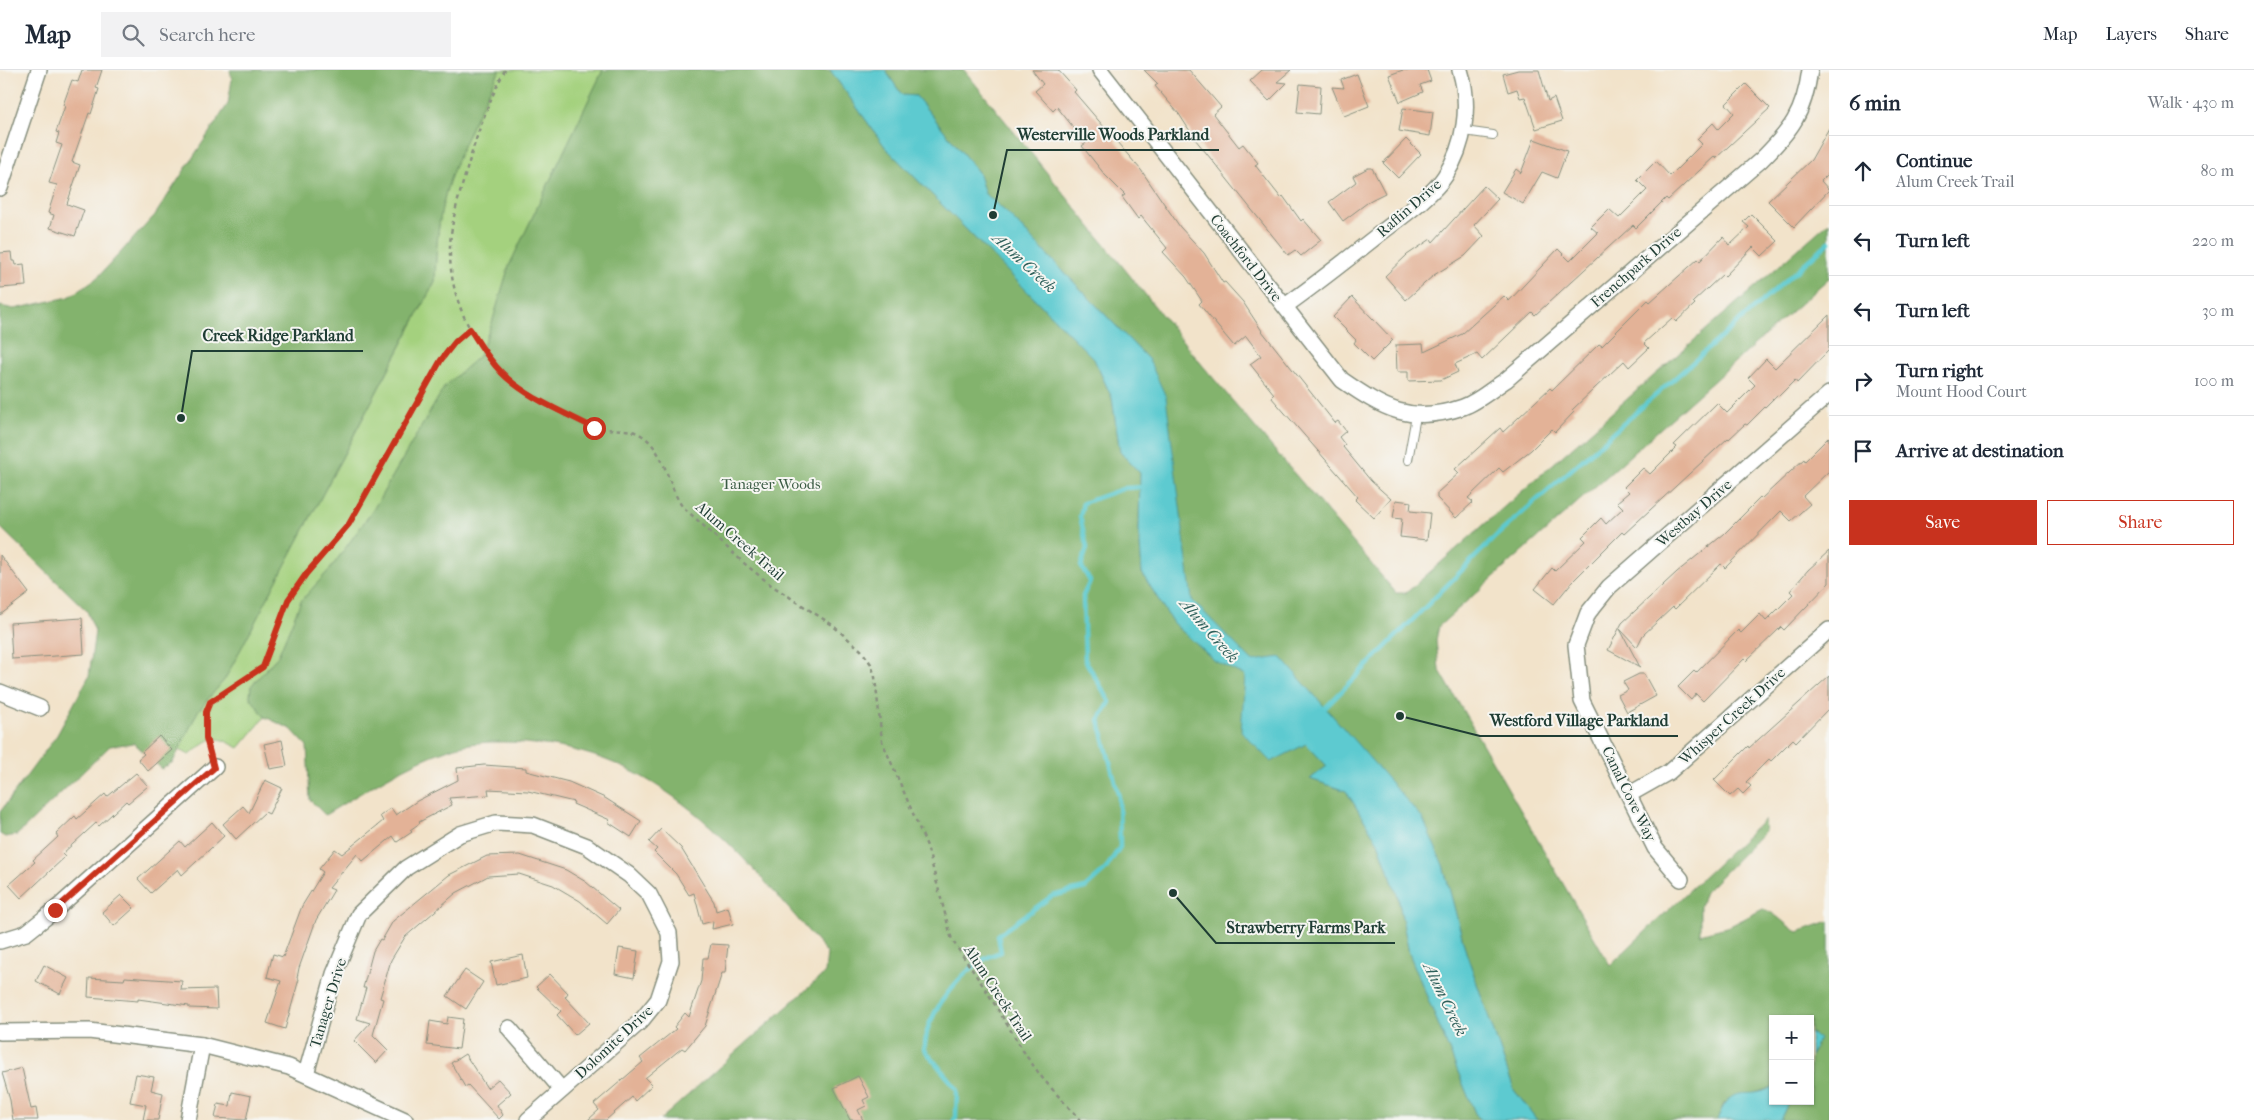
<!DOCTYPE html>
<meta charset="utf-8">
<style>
:root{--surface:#fff;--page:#f2f2f3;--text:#1f2937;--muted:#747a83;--line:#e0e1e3;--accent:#c8321e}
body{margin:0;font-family:"IM FELL French Canon",serif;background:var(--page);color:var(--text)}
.controls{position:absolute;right:15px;bottom:15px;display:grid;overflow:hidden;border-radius:0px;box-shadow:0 1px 4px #0004}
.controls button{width:45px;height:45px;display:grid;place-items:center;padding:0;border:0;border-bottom:1px solid var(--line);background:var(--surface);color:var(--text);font:25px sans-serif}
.stop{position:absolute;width:15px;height:15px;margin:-11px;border:4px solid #c8321e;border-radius:50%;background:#fff}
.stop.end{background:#c8321e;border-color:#fff;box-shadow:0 1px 5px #0008}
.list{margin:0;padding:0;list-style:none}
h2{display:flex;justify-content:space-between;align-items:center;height:65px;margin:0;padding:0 20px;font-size:21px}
h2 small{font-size:16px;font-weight:400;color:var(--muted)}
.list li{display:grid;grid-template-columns:32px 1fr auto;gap:15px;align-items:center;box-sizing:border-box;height:70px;padding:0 20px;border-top:1px solid var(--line)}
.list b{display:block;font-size:19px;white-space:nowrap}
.list p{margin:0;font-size:16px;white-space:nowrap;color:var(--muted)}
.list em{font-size:16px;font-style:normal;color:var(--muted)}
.actions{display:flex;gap:10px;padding:15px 20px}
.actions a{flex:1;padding:11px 0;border:1px solid var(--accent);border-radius:0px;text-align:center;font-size:18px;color:var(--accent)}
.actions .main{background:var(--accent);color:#fff}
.icon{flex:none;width:28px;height:28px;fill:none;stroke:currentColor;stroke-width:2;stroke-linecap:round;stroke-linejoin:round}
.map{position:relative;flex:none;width:1829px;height:1050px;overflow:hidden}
header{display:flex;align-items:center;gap:30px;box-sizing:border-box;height:70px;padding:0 25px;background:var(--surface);border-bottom:1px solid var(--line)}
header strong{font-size:24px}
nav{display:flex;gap:28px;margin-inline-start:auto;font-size:18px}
.search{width:350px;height:45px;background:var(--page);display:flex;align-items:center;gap:12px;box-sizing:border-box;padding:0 18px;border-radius:0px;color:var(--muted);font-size:19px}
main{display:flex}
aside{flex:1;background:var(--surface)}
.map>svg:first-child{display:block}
.green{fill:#a4d17e;stroke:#628759}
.forest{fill:#83b36d;stroke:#517850}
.water{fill:#5dcad0;stroke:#3e8482}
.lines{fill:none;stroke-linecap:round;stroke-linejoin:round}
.stream{stroke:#5dcad0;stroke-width:4.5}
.building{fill:#e3b297}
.lane-casing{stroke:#88907f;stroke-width:10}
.street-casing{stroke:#88907f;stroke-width:18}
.path{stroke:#88907f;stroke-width:2.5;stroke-dasharray:4 4;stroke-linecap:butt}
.lane{stroke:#fff;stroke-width:8}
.street{stroke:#fff;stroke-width:15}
.route{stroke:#c8321e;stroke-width:6}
.labels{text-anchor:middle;stroke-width:4;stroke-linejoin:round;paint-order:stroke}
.street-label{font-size:15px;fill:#1f3d34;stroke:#f6f6f2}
.park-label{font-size:15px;fill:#3a5b43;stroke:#f6f6f2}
.water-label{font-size:16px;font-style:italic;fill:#2e605b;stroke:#f6f6f2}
.leader{fill:none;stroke:#1f3d34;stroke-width:2}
.callout-dot{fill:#1f3d34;stroke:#f6f6f2;stroke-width:2}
.callout-label{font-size:16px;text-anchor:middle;font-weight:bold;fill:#1f3d34;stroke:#f6f6f2;stroke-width:4;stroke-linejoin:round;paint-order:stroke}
</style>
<header>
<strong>Map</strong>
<div class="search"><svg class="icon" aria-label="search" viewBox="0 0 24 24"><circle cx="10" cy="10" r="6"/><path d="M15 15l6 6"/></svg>Search here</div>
<nav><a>Map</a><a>Layers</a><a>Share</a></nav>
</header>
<main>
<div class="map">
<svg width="1829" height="1050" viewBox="0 0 1829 1050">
<rect width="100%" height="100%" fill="#f6f6f2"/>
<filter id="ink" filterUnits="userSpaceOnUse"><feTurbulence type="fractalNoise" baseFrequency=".02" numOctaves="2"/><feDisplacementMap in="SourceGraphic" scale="10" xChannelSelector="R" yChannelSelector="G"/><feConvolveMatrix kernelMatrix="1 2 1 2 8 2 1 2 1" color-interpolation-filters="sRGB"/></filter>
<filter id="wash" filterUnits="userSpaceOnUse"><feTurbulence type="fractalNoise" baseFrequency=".0096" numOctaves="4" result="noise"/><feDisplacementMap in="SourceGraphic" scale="20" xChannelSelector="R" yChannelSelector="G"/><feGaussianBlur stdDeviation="1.12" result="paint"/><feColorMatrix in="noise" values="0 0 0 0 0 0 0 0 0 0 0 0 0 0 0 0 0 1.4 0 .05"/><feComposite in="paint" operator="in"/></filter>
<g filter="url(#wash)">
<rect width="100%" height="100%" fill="#f2e3ca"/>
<path class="green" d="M500 0H603L509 196 492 253 479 286 445 316 373 440 331 498 301 531 278 586 251 616 250 627 265 647 239 678C213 664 212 666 190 685L179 680 198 641 225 609 435 212C436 179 438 144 449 112 462 74 481 36 500 0Z"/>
<g class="forest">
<path d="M230 0H500C481 36 462 74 449 112 438 144 436 179 435 211L225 609 198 641 173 692 162 699 134 673 110 676 17 765 5 767 0 764V742L57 665 89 606 95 561 87 541 0 457V236L14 239 69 227 98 207 155 145 228 34 232 9Z"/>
<path d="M603 0H830L886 78 1094 289 1112 328 1120 382 1140 403 1139 461 1142 503 1173 553 1215 591 1245 605 1327 696 1310 709 1346 721 1378 772 1398 827 1409 883 1475 1043 1480 1050H660L825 903 827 883C746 790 668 685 535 674 507 671 476 670 449 679 404 694 365 721 325 745L310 730 307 676 291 659 265 647 250 627 251 616 278 586 301 531 331 498 373 440 445 316 479 286 492 253 509 196Z"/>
<path d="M885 0H964L1203 296 1396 523H1406L1829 152V208L1439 556 1436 570 1439 599 1610 895 1764 750 1765 761 1705 822 1700 836V864L1730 856 1763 839C1777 843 1785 856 1798 862L1829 851V1050H1780L1789 1031H1810V986L1816 977 1814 964 1810 963V949H1773V1017L1724 1033 1717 1050H1537L1514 1020 1466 882 1443 795 1192 530 1149 290 1006 142 985 124 978 102 916 26 902 25Z"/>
</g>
<g class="water">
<path d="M830 0H885L902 25 916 26 978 102 985 124 1006 142 1149 290 1166 327 1192 530 1252 591 1281 587 1423 749 1443 795 1466 882 1514 1020 1537 1050H1480L1475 1043 1409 883 1398 827 1378 772 1346 721 1310 709 1327 696 1306 674 1271 692 1241 661 1245 606 1215 591 1173 553 1142 503 1139 461 1140 403 1120 382 1112 328 1094 289 886 78Z"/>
<path d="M1810 963 1819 969 1810 986Z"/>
<path d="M1773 1017V1031H1789L1780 1050H1717C1734 1008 1744 1033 1773 1017Z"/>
</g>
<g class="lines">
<g class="stream">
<path d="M1322 641 1496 466 1829 172"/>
<path d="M954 1050 956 1047 957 1019 924 979C926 971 926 962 929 955 941 926 970 891 1001 882L998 865 1052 826 1085 818 1105 800 1120 777 1119 727 1099 650 1110 632 1085 590 1083 526 1090 511 1081 496 1087 478 1080 446 1083 433 1125 418 1144 417"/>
</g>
</g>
<g id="blocks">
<g class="building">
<path d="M82 0H102L96 18 99 19 91 44 89 43 72 92 80 95 67 134 84 140 75 166 50 158 54 145 48 143 57 115 49 113 62 75 56 73 59 63 56 62 65 36 63 35 72 10 78 12Z"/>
<path d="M1032 0H1058L1076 20 1074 22 1141 100 1180 157 1204 183 1223 213 1225 212 1243 232 1262 261 1335 353 1338 351 1346 361 1339 367 1345 375 1343 377 1371 411 1391 429 1374 448 1355 430 1358 427 1271 327 1274 324 1250 294 1261 286 1246 266 1234 276 1199 234 1202 231 1186 207 1163 182 1167 178 1141 146 1138 149 1122 127 1125 125 1105 105 1082 76 1086 73 1057 37 1053 41 1035 21 1043 14Z"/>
<path d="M1144 0H1189L1221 37 1213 44 1239 77 1243 74 1258 93 1255 95 1281 128 1283 126 1301 151 1303 149 1321 170 1301 186 1295 180 1288 185 1195 69 1179 44 1155 16 1158 14Z"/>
<path d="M1262 0H1291L1277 12 1287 13 1269 31 1250 11Z"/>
<path d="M1403 0H1427L1431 11 1420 15 1423 22 1400 32 1389 5Z"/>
<path d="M1518 0H1539L1548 31 1554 28 1562 51 1536 59 1525 27 1520 28 1517 19 1508 22 1503 4Z"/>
<path d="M1357 4 1369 36 1344 46 1332 17 1344 18 1341 10Z"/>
<path d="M1300 14 1321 16 1319 44 1297 42Z"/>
<path d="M1746 14 1770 38 1716 88 1715 86 1668 130 1666 128 1636 158 1633 155 1535 245 1532 242 1482 290 1477 284 1455 294 1458 302 1441 310 1408 311V302H1397L1396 275 1423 274 1424 282 1462 264 1504 226 1509 231 1558 179 1570 191 1598 163 1591 157 1609 139 1619 148 1647 120 1637 110 1656 91 1670 106 1702 74 1697 69 1713 53 1718 59 1734 43 1726 34Z"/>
<path d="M1403 38 1433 42 1430 66 1399 61Z"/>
<path d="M1829 58V103L1821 111 1829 120 1794 157 1768 131 1811 90Z"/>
<path d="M1406 69 1421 84 1398 108 1383 93Z"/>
<path d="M1534 69 1567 81 1557 108 1542 102 1523 134 1502 122 1516 99 1521 103Z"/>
<path d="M1368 98H1372L1385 123 1371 130 1343 151 1329 132 1356 112 1353 106Z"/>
<path d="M1484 116 1498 129 1474 155 1484 166 1465 186 1434 205 1406 230 1385 206 1407 185 1431 169 1433 172Z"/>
<path d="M1751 144 1778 171 1762 186 1753 177 1725 206 1723 204 1693 232 1695 234 1676 252 1672 248 1644 273 1649 278 1629 297 1624 291 1595 318 1572 340 1574 342 1555 362 1552 359 1531 380 1503 402 1499 398 1468 428 1473 432 1456 448 1437 428V423L1459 403 1455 399 1500 358 1503 362 1550 318 1552 320 1599 274 1602 276 1648 230 1650 232 1698 189 1700 191 1723 167 1730 175 1749 157 1743 152Z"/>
<path d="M11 182 12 191H15L16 195 24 194 26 216 0 218V183Z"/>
<path d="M1352 227 1393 270 1372 291 1354 273 1356 270 1333 247Z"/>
<path d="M1829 245V280L1797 313 1795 310 1779 326 1777 325 1747 355 1745 354 1729 369 1728 368 1624 464 1622 462 1572 512 1554 534 1535 519 1552 498 1555 501 1586 471 1582 467 1601 448 1606 454 1623 438 1617 432 1629 422 1624 417 1643 398 1650 404 1677 377 1674 375 1717 333 1727 343 1755 315 1748 308 1766 289 1775 298Z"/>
<path d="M1829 367V401L1803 426 1810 434 1791 451 1781 441 1725 498 1721 494 1675 539 1673 537 1643 565 1637 577 1620 559 1640 597 1608 580 1622 553 1677 502 1724 464 1760 428 1761 429 1804 389 1805 391Z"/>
<path d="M1396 430 1411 432 1410 441 1430 443 1427 470 1400 467 1402 449 1393 448Z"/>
<path d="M1829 481V513L1784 560 1781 557 1746 591 1744 589 1703 631 1696 624 1691 630 1678 617 1694 601 1696 603 1738 560 1741 563 1760 544 1766 551 1793 524 1790 521 1808 500Z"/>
<path d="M0 485 29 523 0 545Z"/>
<path d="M82 548 84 584 12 589 10 553Z"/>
<path d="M1639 604H1644L1656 626 1627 642 1618 625 1628 620 1623 612Z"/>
<path d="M1829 606V638L1796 672 1793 669 1771 691 1769 689 1746 712 1751 716 1743 724 1738 719 1730 726 1714 710 1748 676 1749 678Z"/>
<path d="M159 666 172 680 148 701 138 689 144 684 142 682Z"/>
<path d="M282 670 287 696 270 699 264 674Z"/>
<path d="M484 695 526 698V701L569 712 605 728 641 751 631 767 608 752 610 750 573 734 574 732 528 721 488 719 489 725 449 728 452 735 419 752 420 753 410 760 412 762 397 772 393 766 363 791 357 784 329 818 334 820 316 850 299 898 297 908 299 909 285 959 267 953 281 911 267 907 273 884 283 887 302 836 323 802 319 799 335 779 342 784 383 751 380 746 391 738 396 745 417 731 458 710 457 698Z"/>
<path d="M136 703 148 716 128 733 126 731 99 756 96 753 62 784 65 787 21 828 9 815 35 792 33 790 58 767 56 764 75 746 77 749 105 724 107 727Z"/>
<path d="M265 710 282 718 269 744 265 742 236 769 223 754 243 736 249 743Z"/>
<path d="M212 752 224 766 182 805 178 799 151 823 138 809 180 771 185 777Z"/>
<path d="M661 759 681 778 714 832 716 841 728 837 733 854 712 859 713 851 702 854 694 823 689 825 676 804 654 782 657 779 649 772Z"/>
<path d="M520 785 566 800 586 812 619 840 607 854 580 831 553 815 519 804 488 806 456 823 405 867 391 890 380 928 383 929 373 965 388 980 376 993 354 971 370 953 357 949 366 918H363L373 881 380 869 382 870 393 851 449 805 487 786Z"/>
<path d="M121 825 134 838 114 856 102 842Z"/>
<path d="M711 874 728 875 725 903H722L705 956 685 980 682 978 645 1008 652 1015 635 1031 632 1027 606 1050H588L599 1040 594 1034 643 992 640 988 676 959 674 957 685 943 689 947 701 911 703 888H708Z"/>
<path d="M619 878 638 881 634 908 615 904Z"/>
<path d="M523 885 527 908 496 915 491 892Z"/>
<path d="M44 895 68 908 60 924 36 911Z"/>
<path d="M465 900 483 912 466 939 447 926Z"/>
<path d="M550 904 568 923 565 927 589 953 575 965 557 945 561 941 536 917Z"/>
<path d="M125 907 182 911 181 920 216 919 217 939 189 938V936L138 929V931L88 927 89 908 124 910Z"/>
<path d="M448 947 463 949 459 979 427 975 430 951 447 954Z"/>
<path d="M465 984 487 1018 498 1009 511 1023 497 1035 503 1045 499 1049 468 1015 465 1017 451 993Z"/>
<path d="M22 998 31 1039 36 1038 38 1050H13L10 1030 2 1003Z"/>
<path d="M136 1004 154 1007 151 1020 163 1023 158 1050H143L146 1035 130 1032Z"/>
<path d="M858 1006 869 1027 863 1030 866 1036 858 1040 863 1050H850L834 1018Z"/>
<path d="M232 1022 251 1026 246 1050 215 1048 218 1034 230 1036Z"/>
</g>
</g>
</g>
<g filter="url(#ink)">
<use href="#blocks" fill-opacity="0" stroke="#88907f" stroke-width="1"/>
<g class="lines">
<g class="lane-casing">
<g id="lane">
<path d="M1464 61 1493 65"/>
<path d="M1408 390 1416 346"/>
</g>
</g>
<g class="street-casing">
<g id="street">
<path d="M1100 0 1342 310C1384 339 1411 355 1463 337 1478 332 1492 319 1506 310L1761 90C1791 60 1804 44 1810 0"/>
<path d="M0 118 39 0"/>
<path d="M1285 236C1318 213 1350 187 1382 162 1400 148 1433 125 1445 106 1465 75 1471 35 1460 0"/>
<path d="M0 622 40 638"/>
<path d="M1630 724 1669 702 1829 560"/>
<path d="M1681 809 1655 778 1582 631 1576 575 1588 543 1609 517 1829 324"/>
<path d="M0 871 26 863 55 840 215 697"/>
<path d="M509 958 562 1020"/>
<path d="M0 962 89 961 202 975 289 997 405 1050"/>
<path d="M306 1004 334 904 359 844 406 798 460 764 496 753 533 755 587 776 629 805 649 824 669 863 671 891 658 930 641 951 528 1050"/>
<path d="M188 1050 202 975"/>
</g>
</g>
<g class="path">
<path d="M505 0C488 32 477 64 467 99 460 123 451 151 450 176 448 242 487 300 542 332 558 341 576 351 593 357 608 362 627 356 641 365 665 380 667 414 682 436L745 494 771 515 831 554 861 580 871 594 875 607 882 671 927 776 952 870 986 920 1027 987 1044 1010 1080 1050"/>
<path d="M210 683C205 665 203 649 210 632L263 597 288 530 306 504 349 454 441 290 455 271 470 259"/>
</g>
<use href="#lane" class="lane"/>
<use href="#street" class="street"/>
</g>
</g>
<g class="lines" filter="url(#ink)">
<path class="route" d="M55 840 214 698 206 668V642L210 632 263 597 288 530 306 504 349 454 441 290 455 272 470 259C482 278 495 299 513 313 537 332 567 344 594 358"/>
</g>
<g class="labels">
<g class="street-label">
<text transform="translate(1409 138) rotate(-41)" y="5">Raflin Drive</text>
<text transform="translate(1246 188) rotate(52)" y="5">Coachford Drive</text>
<text transform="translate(1636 197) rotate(-41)" y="5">Frenchpark Drive</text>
<text transform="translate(1694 443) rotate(-41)" y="5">Westbay Drive</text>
<text transform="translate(740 471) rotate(41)" y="5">Alum Creek Trail</text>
<text transform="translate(1732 646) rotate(-42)" y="5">Whisper Creek Drive</text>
<text transform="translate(1629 724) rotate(64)" y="5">Canal Cove Way</text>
<text transform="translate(998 923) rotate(57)" y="5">Alum Creek Trail</text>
<text transform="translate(328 933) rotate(-73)" y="5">Tanager Drive</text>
<text transform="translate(614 972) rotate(-43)" y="5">Dolomite Drive</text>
</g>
<g class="park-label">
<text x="771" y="419">Tanager Woods</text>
</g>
<g class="water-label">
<text transform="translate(1025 192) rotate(43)" y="6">Alum Creek</text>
<text transform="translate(1210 560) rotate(49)" y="6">Alum Creek</text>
<text transform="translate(1446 929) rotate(64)" y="6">Alum Creek</text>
</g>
</g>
<path class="leader" d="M993 145L1007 80H1219M181 348L192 281H363M1400 646L1480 666H1678M1173 823L1216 873H1395"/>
<g class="callout-dot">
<circle cx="993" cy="145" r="5"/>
<circle cx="181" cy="348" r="5"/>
<circle cx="1400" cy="646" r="5"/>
<circle cx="1173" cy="823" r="5"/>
</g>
<g class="callout-label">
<text x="1113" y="70">Westerville Woods Parkland</text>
<text x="278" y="271">Creek Ridge Parkland</text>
<text x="1579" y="656">Westford Village Parkland</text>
<text x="1306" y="863">Strawberry Farms Park</text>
</g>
</svg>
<div class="controls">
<button>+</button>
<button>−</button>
</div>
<div class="stop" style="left:594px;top:358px"></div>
<div class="stop end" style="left:55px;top:840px"></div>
</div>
<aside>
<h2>6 min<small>Walk · 430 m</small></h2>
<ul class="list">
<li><svg class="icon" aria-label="ahead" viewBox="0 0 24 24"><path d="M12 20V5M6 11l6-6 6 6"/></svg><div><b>Continue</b><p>Alum Creek Trail</p></div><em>80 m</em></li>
<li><svg class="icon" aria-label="left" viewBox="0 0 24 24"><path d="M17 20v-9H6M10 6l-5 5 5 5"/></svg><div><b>Turn left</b></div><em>220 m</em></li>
<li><svg class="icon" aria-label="left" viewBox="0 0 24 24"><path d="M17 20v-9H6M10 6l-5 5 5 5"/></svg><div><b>Turn left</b></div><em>30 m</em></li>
<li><svg class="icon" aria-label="right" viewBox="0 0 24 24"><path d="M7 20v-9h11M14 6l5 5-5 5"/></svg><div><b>Turn right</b><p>Mount Hood Court</p></div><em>100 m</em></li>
<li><svg class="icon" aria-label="arrive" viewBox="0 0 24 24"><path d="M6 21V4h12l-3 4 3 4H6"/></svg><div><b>Arrive at destination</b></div></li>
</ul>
<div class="actions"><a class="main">Save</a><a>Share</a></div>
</aside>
</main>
